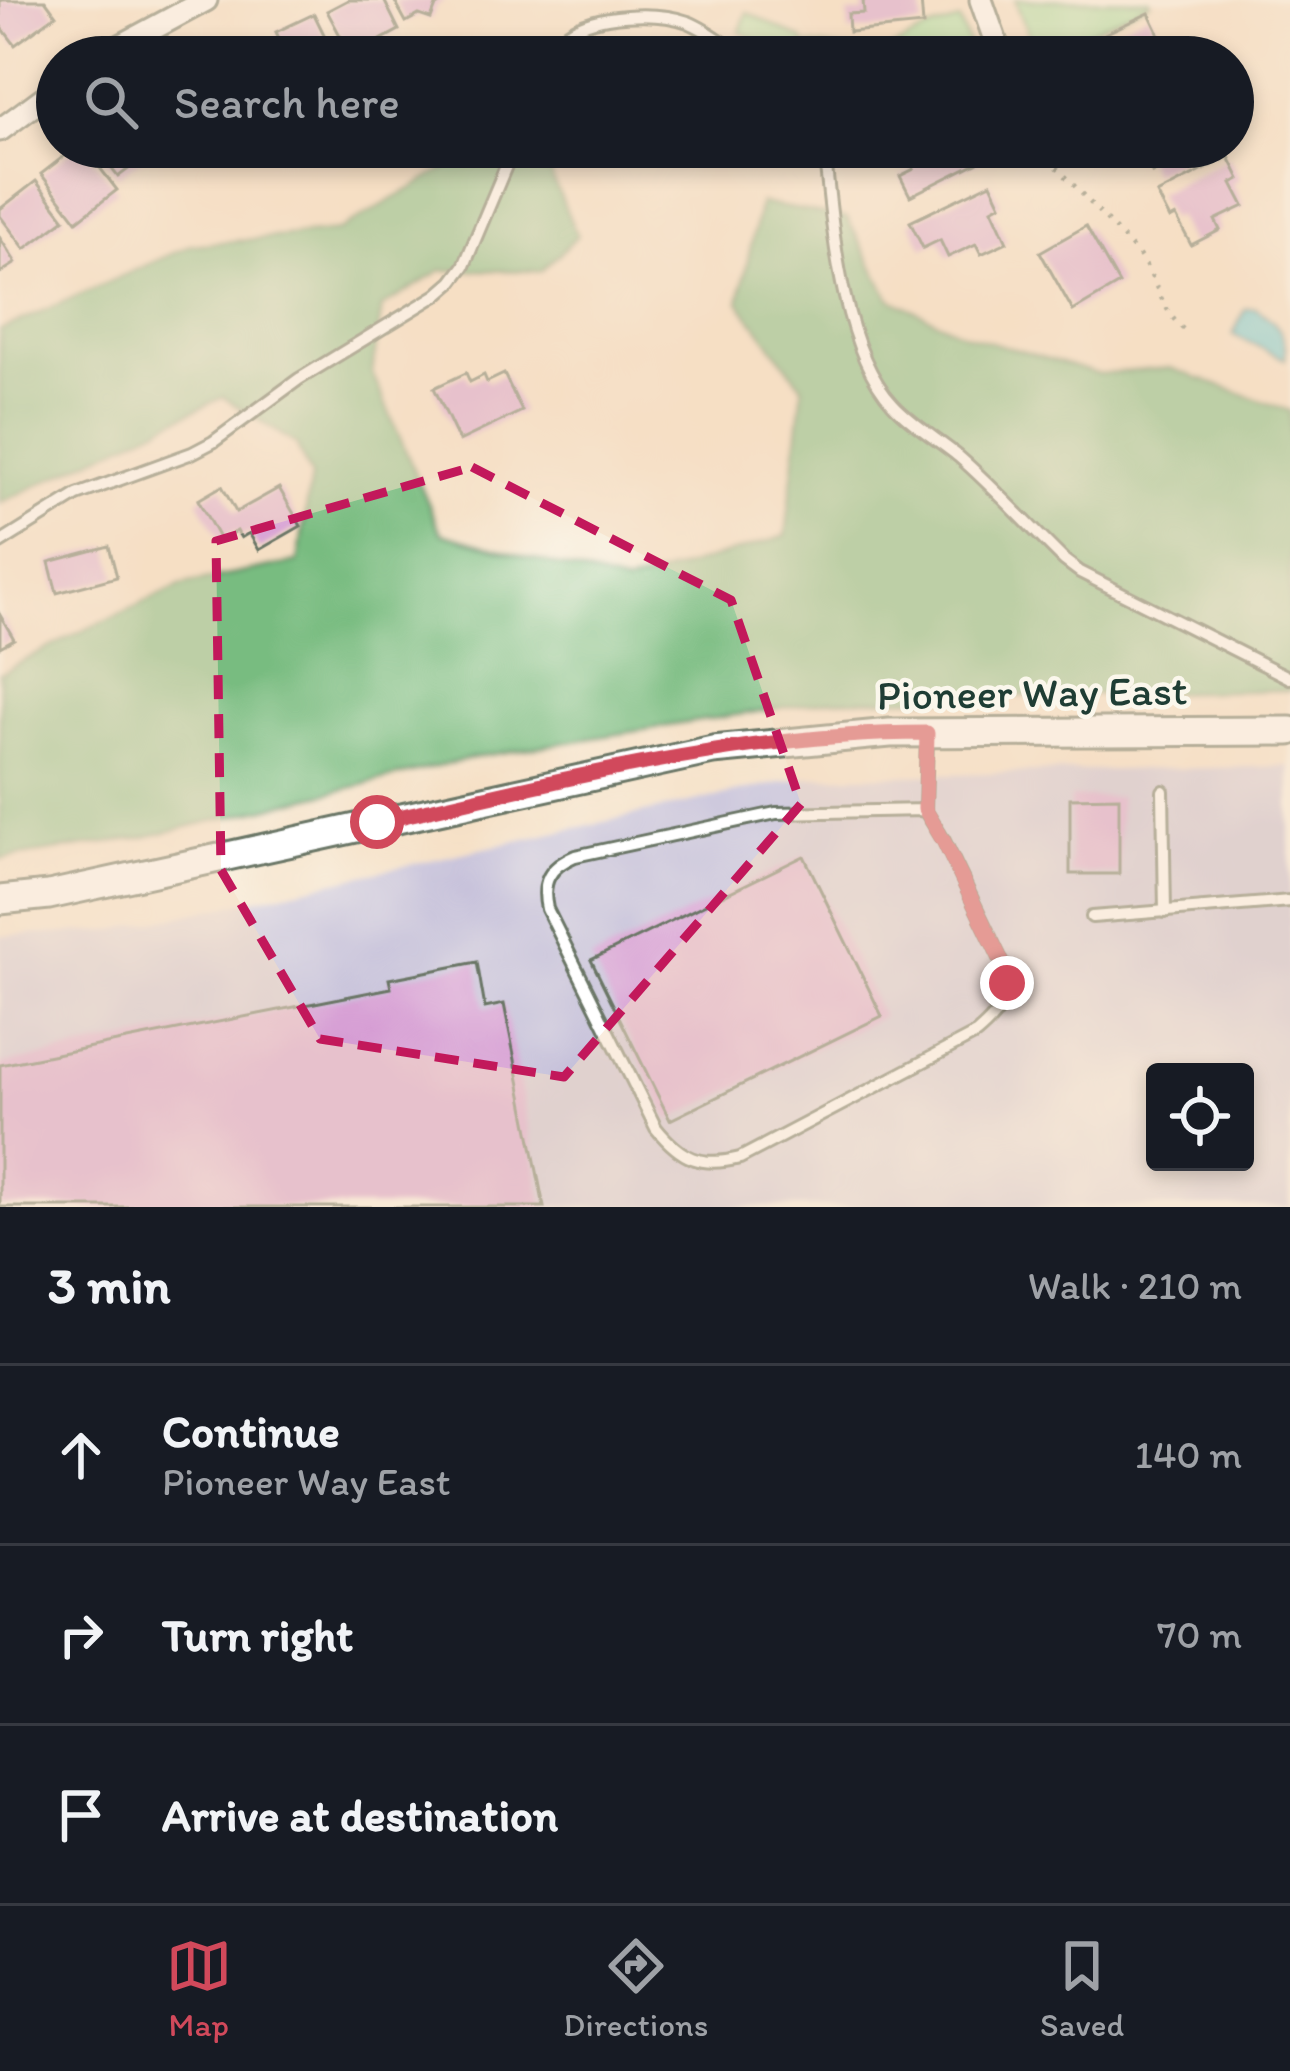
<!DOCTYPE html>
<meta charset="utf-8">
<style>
:root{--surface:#171b24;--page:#20242c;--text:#f1f3f6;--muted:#9ea1a6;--line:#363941;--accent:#d1495b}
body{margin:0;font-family:Itim,sans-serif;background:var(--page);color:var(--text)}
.controls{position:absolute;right:36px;bottom:36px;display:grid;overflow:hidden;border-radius:12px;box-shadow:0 6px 18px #0003}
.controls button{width:108px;height:108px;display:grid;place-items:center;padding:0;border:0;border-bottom:3px solid var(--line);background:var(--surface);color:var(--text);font:60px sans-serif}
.stop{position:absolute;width:36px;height:36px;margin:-27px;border:9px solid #d1495b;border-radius:50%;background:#fff}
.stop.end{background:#d1495b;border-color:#fff;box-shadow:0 3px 12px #0008}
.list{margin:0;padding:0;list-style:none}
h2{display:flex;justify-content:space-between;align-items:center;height:156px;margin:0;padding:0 48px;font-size:51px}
h2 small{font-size:39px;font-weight:400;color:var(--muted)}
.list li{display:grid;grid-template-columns:78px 1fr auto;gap:36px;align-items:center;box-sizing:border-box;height:180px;padding:0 48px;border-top:3px solid var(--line)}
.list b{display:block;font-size:45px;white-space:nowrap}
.list p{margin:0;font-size:39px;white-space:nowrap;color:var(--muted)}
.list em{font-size:39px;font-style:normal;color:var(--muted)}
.icon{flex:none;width:66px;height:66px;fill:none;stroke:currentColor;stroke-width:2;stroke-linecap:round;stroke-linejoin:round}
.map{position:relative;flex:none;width:1290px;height:1207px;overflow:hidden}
.search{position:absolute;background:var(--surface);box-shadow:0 6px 18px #0003;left:36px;right:36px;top:36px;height:132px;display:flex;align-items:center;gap:30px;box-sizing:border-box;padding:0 42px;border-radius:66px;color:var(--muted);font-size:45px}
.sheet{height:696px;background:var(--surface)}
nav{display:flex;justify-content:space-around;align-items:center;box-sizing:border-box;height:168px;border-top:3px solid var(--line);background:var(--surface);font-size:33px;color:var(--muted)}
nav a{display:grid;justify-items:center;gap:6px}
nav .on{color:var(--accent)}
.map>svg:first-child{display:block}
.industrial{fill:#c5c0da;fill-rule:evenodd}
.green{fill:#96dd97;stroke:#5a8d66;stroke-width:3}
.forest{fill:#78bc80;stroke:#4c7c5a;stroke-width:3}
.water{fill:#5dc9d5;stroke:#3e8384;stroke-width:3}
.building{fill:#d69dd4}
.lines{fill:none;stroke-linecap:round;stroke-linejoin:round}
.service-casing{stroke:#6a7666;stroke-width:16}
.minor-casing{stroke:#6a7666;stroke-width:27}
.tertiary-casing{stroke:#6a7666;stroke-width:33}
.path{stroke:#6a7666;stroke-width:4.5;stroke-dasharray:3 9;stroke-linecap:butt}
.service{stroke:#fff;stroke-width:10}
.minor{stroke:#fff;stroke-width:21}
.tertiary{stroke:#fff;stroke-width:27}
.route{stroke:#d1495b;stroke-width:15}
.marked{fill:none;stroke:#c2185b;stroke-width:9;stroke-dasharray:24 15;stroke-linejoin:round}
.labels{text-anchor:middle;stroke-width:9;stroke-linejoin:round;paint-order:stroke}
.street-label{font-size:42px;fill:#1f3d34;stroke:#fbf7ec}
</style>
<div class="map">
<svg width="1290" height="1207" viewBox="0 0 1290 1207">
<rect width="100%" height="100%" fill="#fbf7ec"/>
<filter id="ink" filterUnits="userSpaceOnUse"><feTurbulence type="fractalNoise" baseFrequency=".00833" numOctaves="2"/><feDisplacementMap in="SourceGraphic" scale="24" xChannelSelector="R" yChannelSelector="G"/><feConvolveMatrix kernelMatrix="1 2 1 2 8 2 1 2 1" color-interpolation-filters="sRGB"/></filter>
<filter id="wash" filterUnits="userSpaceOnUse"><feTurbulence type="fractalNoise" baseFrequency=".004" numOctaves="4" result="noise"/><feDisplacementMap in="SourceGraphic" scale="48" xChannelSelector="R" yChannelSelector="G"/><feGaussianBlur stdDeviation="2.7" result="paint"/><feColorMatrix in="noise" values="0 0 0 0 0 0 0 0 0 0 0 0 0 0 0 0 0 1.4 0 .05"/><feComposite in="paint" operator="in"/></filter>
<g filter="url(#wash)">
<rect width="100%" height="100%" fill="#f5dfc4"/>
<path class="industrial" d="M1290 766V1207H0V936L110 931 807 777ZM1155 1072H1245V1162H1155Z"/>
<g class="green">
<path d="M1015 0H1150L1151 2 1037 56Z"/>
<path d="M747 12 803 40 804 45 881 54 928 30 959 21 974 57H785L740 31Z"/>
</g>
<path class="forest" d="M483 147H508L545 161 577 236 541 271 442 270 382 307 372 373 441 533 626 585 786 536 803 387 739 302 760 203 847 218 890 298 964 334 1098 374 1170 368 1290 411V690L830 700 481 756 146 837 0 859V673L80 632 184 584 298 562 311 477 296 444 223 397 0 503V330L192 245 338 231Z"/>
<path class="water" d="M1256 308C1276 322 1288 333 1285 359L1233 335 1245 309Z"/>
<g id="blocks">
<g class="building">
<path d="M0 0H45L56 15 15 45 0 25Z"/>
<path d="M348 0H384L399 30 351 56 327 11Z"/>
<path d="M394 0H447L436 6 431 19 419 15 406 22Z"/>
<path d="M863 0H921L923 25 849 32 848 14 864 13Z"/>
<path d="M1149 13 1170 57H1077L1073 49Z"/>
<path d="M314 14 335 57H288L276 32Z"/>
<path d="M76 147H84L117 190 77 221 41 174Z"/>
<path d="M95 147H157L118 177Z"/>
<path d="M589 147H638L596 164Z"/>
<path d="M904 147H976L982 160 910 196 900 176 914 169Z"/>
<path d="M1140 147H1175L1181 159 1152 173Z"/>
<path d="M1229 157 1240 179 1232 183 1244 206 1215 220 1220 230 1191 245 1176 216 1170 219 1157 194Z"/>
<path d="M36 181 65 219 25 249 0 216V209Z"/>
<path d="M991 183 1001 204 992 209 1007 242 981 254 976 244 948 257 940 240 923 248 910 222Z"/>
<path d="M1086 226 1119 284 1073 311 1040 252Z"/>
<path d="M0 238 16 263 0 273Z"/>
<path d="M466 373 470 382 484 375 487 382 504 374 522 411 459 441 434 388Z"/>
<path d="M222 486 236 512 279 488 301 526 259 550 249 533 241 538 237 531 220 540 198 500Z"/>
<path d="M109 546 117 577 57 593 49 562Z"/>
<path d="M0 615 14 639 0 647Z"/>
<path d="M1119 797V874H1070V798Z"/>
<path d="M804 856 882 1016 670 1120 591 960Z"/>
<path d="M477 962 485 1008 504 1004 544 1207H0V1065L391 988 389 979Z"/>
</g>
</g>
</g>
<g filter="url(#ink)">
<use href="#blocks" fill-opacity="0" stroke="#6a7666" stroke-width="3"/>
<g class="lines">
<g class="service-casing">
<g id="service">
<path d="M553 57C556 49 561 39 568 33 595 13 657 11 688 22 708 30 726 45 744 57"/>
<path d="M824 147C832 221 840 347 893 404 911 424 937 439 958 456 995 488 1029 526 1064 560L1080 572 1290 678"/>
<path d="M0 543 77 495 192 453 213 442 299 379 437 295 452 282 464 266 514 147"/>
<path d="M1163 791 1165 912"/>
<path d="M925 810 776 813 575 856C549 867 541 882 547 909L656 1128C681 1159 701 1168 740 1158L976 1034C1003 1011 1011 998 1002 962L944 841 925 810 927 736"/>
<path d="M1092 917 1290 901"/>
</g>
</g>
<g class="minor-casing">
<g id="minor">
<path d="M981 0 1001 57"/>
<path d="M100 57 206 0"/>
<path d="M0 130 57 88"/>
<path d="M1040 147 1041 149"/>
</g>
</g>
<g class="tertiary-casing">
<path id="tertiary" d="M0 900 49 895 713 750 890 733 1290 731"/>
</g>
<path class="path" d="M1057 167 1138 254C1159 282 1160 312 1189 334"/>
<use href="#service" class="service"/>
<use href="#minor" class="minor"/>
<use href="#tertiary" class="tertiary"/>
</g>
</g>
<g class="lines" filter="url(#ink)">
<path class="route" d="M377 822C557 781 741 733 927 733L925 809 944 842 1002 962 1007 983"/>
</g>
<path d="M0 0H1290V1207H0ZM472 467 731 600 801 804 564 1077 320 1039 221 870 216 541Z" fill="#f5dfc4" fill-opacity=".55" fill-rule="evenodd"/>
<path class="marked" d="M472 467 731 600 801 804 564 1077 320 1039 221 870 216 541Z"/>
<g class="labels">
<g class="street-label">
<text transform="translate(1032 692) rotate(-1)" y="15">Pioneer Way East</text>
</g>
</g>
</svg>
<div class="controls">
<button><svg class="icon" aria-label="locate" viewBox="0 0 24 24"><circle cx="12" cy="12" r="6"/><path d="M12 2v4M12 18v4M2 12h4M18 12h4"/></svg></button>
</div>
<div class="stop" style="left:377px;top:822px"></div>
<div class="stop end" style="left:1007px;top:983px"></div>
<div class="search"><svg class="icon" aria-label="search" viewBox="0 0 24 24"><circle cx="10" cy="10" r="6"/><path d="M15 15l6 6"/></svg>Search here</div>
</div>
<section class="sheet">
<h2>3 min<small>Walk · 210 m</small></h2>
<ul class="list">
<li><svg class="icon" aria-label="ahead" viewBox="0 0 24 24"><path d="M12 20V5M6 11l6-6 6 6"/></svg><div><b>Continue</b><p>Pioneer Way East</p></div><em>140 m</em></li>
<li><svg class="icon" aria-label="right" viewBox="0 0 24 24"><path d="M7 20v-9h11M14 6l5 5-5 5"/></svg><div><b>Turn right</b></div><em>70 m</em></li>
<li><svg class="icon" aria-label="arrive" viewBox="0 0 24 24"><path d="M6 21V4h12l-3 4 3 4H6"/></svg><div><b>Arrive at destination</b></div></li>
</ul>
</section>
<nav>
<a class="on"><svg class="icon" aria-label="map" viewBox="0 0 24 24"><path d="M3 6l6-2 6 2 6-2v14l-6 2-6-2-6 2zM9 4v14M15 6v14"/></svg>Map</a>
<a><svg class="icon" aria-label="directions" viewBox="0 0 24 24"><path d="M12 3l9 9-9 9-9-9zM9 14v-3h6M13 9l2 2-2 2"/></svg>Directions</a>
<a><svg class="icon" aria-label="saved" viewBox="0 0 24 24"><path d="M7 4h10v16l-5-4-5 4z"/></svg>Saved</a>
</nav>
